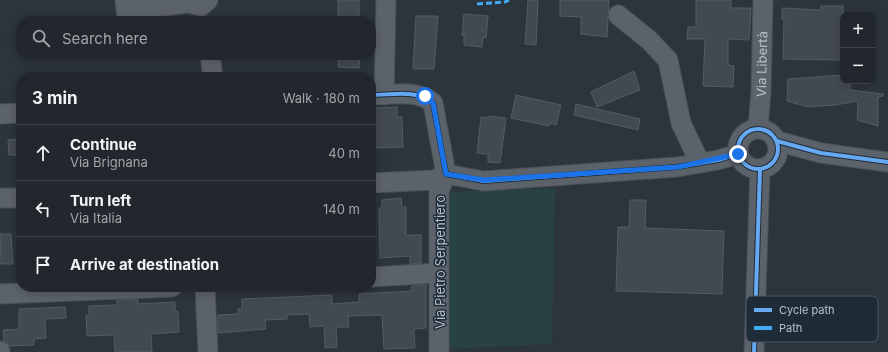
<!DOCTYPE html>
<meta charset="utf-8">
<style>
:root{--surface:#21272d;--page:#292f35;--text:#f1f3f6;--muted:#a2a5aa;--line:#3e4449}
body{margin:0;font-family:Inter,sans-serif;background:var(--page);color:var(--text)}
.controls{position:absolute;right:12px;top:12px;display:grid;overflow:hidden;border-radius:8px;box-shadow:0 2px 10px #0003}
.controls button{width:36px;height:36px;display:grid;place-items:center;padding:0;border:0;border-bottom:1px solid var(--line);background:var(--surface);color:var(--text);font:20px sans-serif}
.stop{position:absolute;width:12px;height:12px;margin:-9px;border:3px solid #1a73e8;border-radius:50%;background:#fff}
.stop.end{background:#1a73e8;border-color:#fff;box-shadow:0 1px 4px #0008}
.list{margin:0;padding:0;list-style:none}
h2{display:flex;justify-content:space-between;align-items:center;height:52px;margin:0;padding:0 16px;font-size:17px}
h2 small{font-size:13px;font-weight:400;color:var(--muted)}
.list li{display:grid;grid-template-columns:26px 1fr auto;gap:12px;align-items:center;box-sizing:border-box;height:56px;padding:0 16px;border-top:1px solid var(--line)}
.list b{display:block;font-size:15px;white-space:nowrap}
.list p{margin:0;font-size:13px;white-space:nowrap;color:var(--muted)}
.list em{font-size:13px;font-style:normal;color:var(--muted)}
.icon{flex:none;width:22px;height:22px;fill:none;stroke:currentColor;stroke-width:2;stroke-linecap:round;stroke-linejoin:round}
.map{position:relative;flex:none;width:888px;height:352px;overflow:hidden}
.search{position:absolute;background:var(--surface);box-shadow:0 2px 10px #0003;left:16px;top:16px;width:360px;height:44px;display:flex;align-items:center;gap:10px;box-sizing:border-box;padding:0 14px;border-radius:16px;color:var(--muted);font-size:15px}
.panel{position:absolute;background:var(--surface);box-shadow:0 2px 10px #0003;left:16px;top:72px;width:360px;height:220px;border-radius:16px}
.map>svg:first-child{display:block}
.green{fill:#284243}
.building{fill:#42494f;stroke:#545c63}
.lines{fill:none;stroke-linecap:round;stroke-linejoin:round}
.minor-casing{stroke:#4b5056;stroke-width:21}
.minor{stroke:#5c626a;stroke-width:19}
.quiet{stroke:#42abf6;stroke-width:3;stroke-dasharray:6 3;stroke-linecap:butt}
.cycleway-casing{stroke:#1e2c38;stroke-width:6}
.cycleway{stroke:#66a8f1;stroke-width:4}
.route{stroke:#1a73e8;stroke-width:5}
.labels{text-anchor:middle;stroke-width:3;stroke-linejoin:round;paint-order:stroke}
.street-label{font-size:13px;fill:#b7c1cd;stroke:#1e2c38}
.key{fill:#1e2c38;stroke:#4c5965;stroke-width:1}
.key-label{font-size:11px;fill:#b7c1cd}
</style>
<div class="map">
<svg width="888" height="352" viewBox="0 0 888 352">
<rect width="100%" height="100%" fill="#2c343c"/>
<path class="green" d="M555 188 552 344 448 349 447 192Z"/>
<g class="building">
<rect x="338" y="0" width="21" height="20"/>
<path d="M528 0H538L536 45 525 44Z"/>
<path d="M560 0H609L607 37 581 34V17L560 16Z"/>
<path d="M696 0H731V8H751L749 40 728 39V65L734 66 733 87 703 86 705 39H687L688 27H696Z"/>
<path d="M821 6H843V60L783 59 784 19H782V8L821 10Z"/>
<path d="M464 14 488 16 486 38 483 37 482 47 464 45V35H462Z"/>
<path d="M416 16H438L434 69H413Z"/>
<path d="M339 55H360L359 68 338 67Z"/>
<path d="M634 71 640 90 597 107 591 92Z"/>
<path d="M843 75V81H850V90L883 94V96L878 97V126L857 120 858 101 835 105 808 107 787 101 788 79Z"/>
<path d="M516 95 561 105 556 125 550 123 549 126 511 118Z"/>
<path d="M576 104 640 119 638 130 574 115Z"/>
<path d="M397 107V117H402L403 147 376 148 375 108Z"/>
<path d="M489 116 506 118 500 163 488 162V154L477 153 481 117 488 118Z"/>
<path d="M21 139V155H9L8 140Z"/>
<path d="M401 198 402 207H406V235H421V263L410 264V256L380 258 379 208H382V200Z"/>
<path d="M630 200H646L645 228 724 231 722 294 616 291 618 227H629Z"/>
<path d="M0 234H11L13 264H1Z"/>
<path d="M426 285V328L414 329 415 348 384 349 382 315 348 316 349 327H336L337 347 325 348 324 326 310 327 309 314 287 315V319L265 320 266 329 218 333V315L238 314V309H242V299L332 295V304L359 302V294L412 291V286Z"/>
<path d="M138 299V304L175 302V311L178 312 179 332 151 334 152 352H115L114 335 87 336 86 315H89V306L117 305V300Z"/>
<path d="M65 307 66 318 45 319 46 338 34 339V345L10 346 4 341 3 330 19 329V309Z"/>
</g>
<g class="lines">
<g class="minor-casing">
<g id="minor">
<path d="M125 0 126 11 187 3 201 6 208 0"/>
<path d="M618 15 649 40 668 60 681 123 700 163"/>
<path d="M210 55 213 77"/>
<path d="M371 95C392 95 417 89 433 103L446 174"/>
<path d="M384 95 386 0"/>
<path d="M0 114 21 113"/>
<path id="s1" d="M758 128 761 91 763 0"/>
<circle cx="758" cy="149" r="20"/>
<path d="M777 141 821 153 888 162"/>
<path d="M446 174 484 181 677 167 718 160 738 154"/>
<path d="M371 183 434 180 446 174"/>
<path d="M0 198H21"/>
<path d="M371 277 439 273"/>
<path d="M205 287 208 352"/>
<path d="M0 294 172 287"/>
<path d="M0 351V352"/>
<path d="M439 352V191L446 174"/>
<path d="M754 352 760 169"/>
</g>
</g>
<use href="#minor" class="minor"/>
<path class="quiet" d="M477 4 505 2 509 0"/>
<g class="cycleway-casing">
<g id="cycleway">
<path d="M371 95C392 95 417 89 433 103L446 174 484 181 677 167 718 160 738 154"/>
<circle cx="758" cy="149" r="20"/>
<path d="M777 141 821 153 888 162"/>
<path d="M754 352 760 169"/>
</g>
</g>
<use href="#cycleway" class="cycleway"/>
</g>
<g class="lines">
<path class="route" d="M425 96 433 103 446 174 484 180 678 167 738 154"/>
</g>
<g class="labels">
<g class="street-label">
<text dy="5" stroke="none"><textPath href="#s1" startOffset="64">Via Libertà</textPath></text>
<text transform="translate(440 262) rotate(-90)" y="5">Via Pietro Serpentiero</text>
</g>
</g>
<rect x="746" y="296" width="132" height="46" rx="6" class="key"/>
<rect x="754" y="308" width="18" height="4" fill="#66a8f1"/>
<rect x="754" y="326" width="18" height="4" fill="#42abf6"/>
<g class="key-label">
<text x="779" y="314">Cycle path</text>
<text x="779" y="332">Path</text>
</g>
</svg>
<div class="controls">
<button>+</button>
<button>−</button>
</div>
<div class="stop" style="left:425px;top:96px"></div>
<div class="stop end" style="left:738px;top:154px"></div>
<div class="search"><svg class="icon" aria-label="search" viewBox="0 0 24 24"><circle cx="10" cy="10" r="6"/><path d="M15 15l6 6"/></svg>Search here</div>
<section class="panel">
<h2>3 min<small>Walk · 180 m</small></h2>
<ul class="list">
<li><svg class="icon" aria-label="ahead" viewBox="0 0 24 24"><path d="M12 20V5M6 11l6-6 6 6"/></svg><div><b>Continue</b><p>Via Brignana</p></div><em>40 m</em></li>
<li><svg class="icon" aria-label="left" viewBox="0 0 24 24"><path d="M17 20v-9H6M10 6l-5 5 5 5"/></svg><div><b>Turn left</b><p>Via Italia</p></div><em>140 m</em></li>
<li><svg class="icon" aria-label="arrive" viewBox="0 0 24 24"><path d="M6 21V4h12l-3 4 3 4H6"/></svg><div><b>Arrive at destination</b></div></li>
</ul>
</section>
</div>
